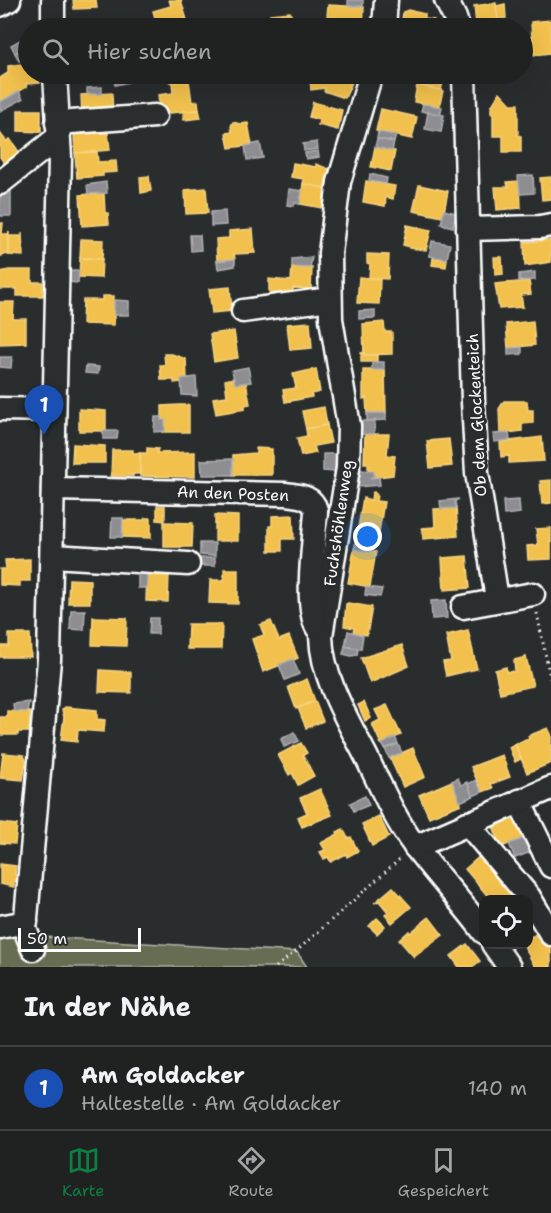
<!DOCTYPE html>
<html lang="de">
<meta charset="utf-8">
<style>
:root{--surface:#202222;--page:#2d2f2f;--text:#f1f3f6;--muted:#a2a4a5;--line:#3d3f40;--accent:#0b8043}
body{margin:0;font-family:"Shantell Sans",sans-serif;background:var(--page);color:var(--text)}
.controls{position:absolute;right:18px;bottom:18px;display:grid;overflow:hidden;border-radius:12px;box-shadow:0 6px 24px #0002}
.controls button{width:54px;height:54px;display:grid;place-items:center;padding:0;border:0;border-bottom:2px solid var(--line);background:var(--surface);color:var(--text);font:30px sans-serif}
.scale{position:absolute;left:18px;bottom:15px;width:123px;box-sizing:border-box;padding-left:6px;border:3px solid #fff;border-top:0;font-size:16px;line-height:21px;white-space:nowrap;color:#fff;-webkit-text-stroke:4px #2a2d2e;paint-order:stroke}
.you{position:absolute;left:368px;top:537px;width:21px;height:21px;margin:-15px;border:4px solid #fff;border-radius:50%;background:#1a73e8;box-shadow:0 0 0 9px #1a73e833}
.badge{display:grid;place-items:center;width:39px;height:39px;border-radius:50%;background:var(--accent);color:#fff;font-size:20px;font-weight:700}
.pin{position:absolute;translate:-50% -50px;filter:drop-shadow(0 2px 3px #0008)}
.pin::after{content:'';position:absolute;top:32px;width:21px;height:18px;background:inherit;clip-path:polygon(0 0,100% 0,50% 100%)}
.list{margin:0;padding:0;list-style:none}
h2{display:flex;justify-content:space-between;align-items:center;height:78px;margin:0;padding:0 24px;font-size:26px}
h2 small{font-size:20px;font-weight:400;color:var(--muted)}
.list li{display:grid;grid-template-columns:39px 1fr auto;gap:18px;align-items:center;box-sizing:border-box;height:84px;padding:0 24px;border-top:2px solid var(--line)}
.list b{display:block;font-size:22px;white-space:nowrap}
.list p{margin:0;font-size:20px;white-space:nowrap;color:var(--muted)}
.list em{font-size:20px;font-style:normal;color:var(--muted)}
.icon{flex:none;width:33px;height:33px;fill:none;stroke:currentColor;stroke-width:2;stroke-linecap:round;stroke-linejoin:round}
.map{position:relative;flex:none;width:551px;height:967px;overflow:hidden}
.search{position:absolute;background:var(--surface);box-shadow:0 6px 24px #0002;left:18px;right:18px;top:18px;height:66px;display:flex;align-items:center;gap:15px;box-sizing:border-box;padding:0 21px;border-radius:33px;color:var(--muted);font-size:22px}
.sheet{height:162px;background:var(--surface)}
nav{display:flex;justify-content:space-around;align-items:center;box-sizing:border-box;height:84px;border-top:2px solid var(--line);background:var(--surface);font-size:16px;color:var(--muted)}
nav a{display:grid;justify-items:center;gap:3px}
nav .on{color:var(--accent)}
.map>svg:first-child{display:block}
.green{fill:#666d53;stroke:#b2b6a9;stroke-width:1.5}
.homes{fill:#f2c14e;stroke:#f6d483;stroke-width:1.5}
.industry{fill:#8d8d92;stroke:#afafb3;stroke-width:1.5}
.lines{fill:none;stroke-linecap:round;stroke-linejoin:round}
.minor-casing{stroke:#fff;stroke-width:27}
.path{stroke:#fff;stroke-width:3;stroke-dasharray:1.5 4.5;stroke-linecap:butt}
.minor{stroke:#2a2d2e;stroke-width:22}
.labels{text-anchor:middle;stroke-width:6;stroke-linejoin:round;paint-order:stroke}
.street-label{font-size:16px;fill:#fff;stroke:#2a2d2e}
</style>
<div class="map">
<svg width="551" height="967" viewBox="0 0 551 967">
<rect width="100%" height="100%" fill="#2a2d2e"/>
<filter id="ink" filterUnits="userSpaceOnUse"><feTurbulence type="fractalNoise" baseFrequency=".0167" numOctaves="2"/><feDisplacementMap in="SourceGraphic" scale="12" xChannelSelector="R" yChannelSelector="G"/><feConvolveMatrix kernelMatrix="1 2 1 2 8 2 1 2 1" color-interpolation-filters="sRGB"/></filter>
<g filter="url(#ink)">
<path class="green" d="M10 935 297 952 307 967H0V936Z"/>
<g class="homes">
<path d="M73 0H96L97 8 74 9Z"/>
<path d="M169 0H181L187 20 158 28 153 11 171 6Z"/>
<path d="M496 3 498 21 476 24 474 6Z"/>
<path d="M505 4 506 18 498 19 496 6Z"/>
<path d="M328 5 364 7 363 28H326Z"/>
<path d="M408 10 425 14V19L434 20 433 28H401L403 12Z"/>
<path d="M290 12 295 28H272L270 14Z"/>
<path d="M551 20V53L533 55 531 22Z"/>
<path d="M98 21V28H66L65 24Z"/>
<path d="M28 63V74H39L40 83 26 84 27 87 0 102V78L8 73V66Z"/>
<path d="M70 74H106L90 78V81L83 82V79L71 80Z"/>
<path d="M329 74H338L352 78 353 80 345 98 324 91 325 88 311 90 310 77Z"/>
<path d="M418 74H445L441 90 416 85Z"/>
<path d="M189 81 192 102 198 101 199 110 160 114 158 95 173 93 172 83 170 82Z"/>
<path d="M417 85 443 91 439 107 414 102Z"/>
<path d="M500 92 511 104H518V135L521 136V152H503V136H493V115L491 113V107Z"/>
<path d="M112 93 113 115 82 116 81 95Z"/>
<path d="M313 102 342 110 338 130 318 125 319 120 309 117Z"/>
<path d="M381 109 417 117 412 139 376 131Z"/>
<path d="M18 110H41V132L18 131Z"/>
<path d="M199 110 201 118 184 120 183 111Z"/>
<path d="M233 122 240 124 248 123 252 145 229 148 226 133 232 132 231 126Z"/>
<path d="M0 133 6 141 10 139 22 156 7 167 0 157Z"/>
<path d="M94 133H108L110 150 75 153 74 134Z"/>
<path d="M375 147 395 151 391 171 371 167Z"/>
<path d="M97 152 98 162 116 161 117 172 103 173V176L77 178 75 153Z"/>
<path d="M293 163 316 167V164L329 169 325 188 303 184 304 179 291 177Z"/>
<path d="M149 176 151 191 141 193 140 177Z"/>
<path d="M551 177V199L542 200 540 178Z"/>
<path d="M366 181 395 186 393 199 386 197 385 206 363 202Z"/>
<path d="M520 181 521 208 497 210 495 187H508L507 182Z"/>
<path d="M303 184 325 188 323 208 300 204Z"/>
<path d="M419 185 448 191 443 217 413 211Z"/>
<path d="M206 188 208 213 186 214 185 190Z"/>
<path d="M104 193 105 213H108L109 224 82 226 80 195Z"/>
<path d="M0 223H3L2 234H8L9 232V255L2 254V256H0Z"/>
<path d="M407 225 431 230 426 250 410 248V247L403 245Z"/>
<path d="M253 229 255 253 234 254 235 259 217 261 216 239 229 238V231Z"/>
<path d="M22 233 23 256 9 255V236H22Z"/>
<path d="M81 239 103 240 102 259 80 258Z"/>
<path d="M551 240V262L525 266 524 242Z"/>
<path d="M367 254 389 255 388 279 369 278 370 264 367 263Z"/>
<path d="M494 257H502L503 274 495 275Z"/>
<path d="M80 258 102 259 101 278 79 277Z"/>
<path d="M433 258 447 259 446 267 432 265Z"/>
<path d="M292 267 312 268 311 289 293 288V294L269 293V279L291 281Z"/>
<path d="M9 270H32V282H43V296H17V289H0V272Z"/>
<path d="M359 277 380 279 379 304 357 303Z"/>
<path d="M529 281 531 294 521 295 523 307 499 309 495 284Z"/>
<path d="M230 287 232 311 212 313 209 289Z"/>
<path d="M102 296H114V325L82 324 83 300H102Z"/>
<path d="M0 302H14L13 319H26V343L0 344Z"/>
<path d="M533 321 535 345 508 348 506 324Z"/>
<path d="M310 322 312 348 290 350 287 324Z"/>
<path d="M384 322 385 332H392V354L364 355 363 324Z"/>
<path d="M234 331 238 358 214 362 210 334Z"/>
<path d="M364 352V355H377V362H361V353Z"/>
<path d="M164 354H172L186 359 187 379H181V382L174 383V380H161L160 365H165Z"/>
<path d="M316 369 320 392 311 394 312 397 285 402 283 390 296 388 293 374Z"/>
<path d="M363 370H385L386 413H367L366 398 363 399Z"/>
<path d="M234 378 235 384 246 382 250 404 245 405V409L216 414 213 398 227 396 225 380Z"/>
<path d="M504 401H527L528 410H533V423L522 424V431L500 434 499 409Z"/>
<path d="M179 405H189V432H161L165 431V420H161H162V406Z"/>
<path d="M324 407 327 425 306 429 302 411Z"/>
<path d="M79 409 106 411V431H79Z"/>
<path d="M327 425 331 443 314 446 316 453 301 456 297 438 307 436 306 429Z"/>
<path d="M365 434H389L387 455 395 456 393 475 370 478 374 476V471H368V463H364Z"/>
<path d="M542 437 544 461 509 463V456L501 457 500 442Z"/>
<path d="M449 439 452 466 430 468 427 441Z"/>
<path d="M73 444 105 446V463H72Z"/>
<path d="M147 448 158 449 157 453 195 452V477L140 476V453H147Z"/>
<path d="M256 448 272 449V475H233V455L256 453Z"/>
<path d="M112 450H133V453H140V474H133V476H111Z"/>
<path d="M551 480V503L542 504 540 481Z"/>
<path d="M374 492 377 495 376 501 384 502 379 532 358 528 363 498 371 500 372 493Z"/>
<path d="M157 506H165V521L157 520Z"/>
<path d="M456 508 458 536 423 539 422 528 435 527 434 509Z"/>
<path d="M215 515 238 516V541H215Z"/>
<path d="M293 515 294 539H282V551H269V526H272V516Z"/>
<path d="M145 518H151V538L122 537 123 520H144Z"/>
<path d="M164 522 193 523 192 547H164Z"/>
<path d="M551 528V559L528 560 527 546 538 545 536 529Z"/>
<path d="M354 549 376 552 370 587 348 583Z"/>
<path d="M467 556 470 588 444 590 442 558Z"/>
<path d="M30 559V581H20V586L0 585V569H6L5 560Z"/>
<path d="M224 569H238V604L209 603 210 580H224Z"/>
<path d="M147 574H169L168 602 146 601Z"/>
<path d="M69 579 90 580V603H68Z"/>
<path d="M348 603 372 607 367 635 353 633 354 628 344 626 346 604Z"/>
<path d="M93 617 127 618 126 646 92 645Z"/>
<path d="M271 621 279 640 289 636 298 658 263 672 252 639 264 635 260 625Z"/>
<path d="M188 624H222L221 649H187Z"/>
<path d="M468 630 477 669 446 676 443 662 451 661 446 635Z"/>
<path d="M9 634H30L31 657H0V646H9Z"/>
<path d="M402 645 409 666 370 683 361 658Z"/>
<path d="M526 657 533 686 500 693 495 670 506 667 507 672 515 671 514 660Z"/>
<path d="M100 670 131 672V693L99 692Z"/>
<path d="M307 679 315 701 296 709 288 687Z"/>
<path d="M315 701 323 721 306 728 298 708Z"/>
<path d="M364 702 371 718 365 721 358 705Z"/>
<path d="M387 705 401 735 381 744 372 724 380 720 375 710Z"/>
<path d="M65 707 97 710V719L105 720 104 732 78 730 77 742 61 740 64 717 62 710Z"/>
<path d="M7 711 30 712 29 732H18V735H0V717H7Z"/>
<path d="M548 728 551 734V763L527 773 515 744 529 739 528 736Z"/>
<path d="M301 743 307 753 303 755 314 776 298 785 292 773 289 775 278 755Z"/>
<path d="M515 744 521 759 515 762 509 747Z"/>
<path d="M413 748 425 777 403 787 390 758Z"/>
<path d="M3 753 24 755 26 761 23 780 0 778Z"/>
<path d="M502 755 510 777 491 784 493 788 482 792 471 767Z"/>
<path d="M452 781 461 804 429 817 419 795Z"/>
<path d="M320 789 332 815 302 827 298 817 307 813 300 798Z"/>
<path d="M379 816 389 837 372 846 362 824Z"/>
<path d="M519 816 527 837 501 847 493 826Z"/>
<path d="M0 823 17 825 15 844 0 843Z"/>
<path d="M343 829 348 838 351 837 358 851 347 857 346 854 331 862 328 857 324 859 320 852 325 850 321 843 338 834 337 832Z"/>
<path d="M481 855 519 900H491L465 869Z"/>
<path d="M0 864 16 866 15 875 19 876 18 882 14 881V887L0 884Z"/>
<path d="M393 887 411 907 392 923 385 915 388 912 379 901 374 903Z"/>
<path d="M429 917 443 935 414 957 399 940 409 931 410 933Z"/>
<path d="M377 918 385 926 377 934 369 926Z"/>
<path d="M541 932 551 950V967H535L523 944H528V938Z"/>
<path d="M467 944 480 961 472 967H459L451 956Z"/>
</g>
<g class="industry">
<rect x="348" y="0" width="15" height="6"/>
<path d="M26 37 28 46 15 53 11 45Z"/>
<path d="M28 46V60L19 61 15 53Z"/>
<path d="M128 74 129 82 115 85 113 77Z"/>
<path d="M102 87V94H87V88Z"/>
<path d="M19 91 23 99 0 111V102Z"/>
<path d="M423 104 442 107 440 115 421 111Z"/>
<path d="M428 112 444 115 441 132 425 129Z"/>
<path d="M378 132 396 135 394 142 377 139Z"/>
<path d="M377 139 394 142 392 151 375 147Z"/>
<path d="M317 142 318 149 304 151 303 144Z"/>
<path d="M260 143 263 158 247 160 245 146Z"/>
<path d="M318 151 319 157 306 159 305 153Z"/>
<path d="M370 174 387 178 386 184 369 181Z"/>
<path d="M533 175 534 193 520 194 518 176Z"/>
<path d="M106 182 107 193 88 194 87 185Z"/>
<path d="M11 185V216H0V192Z"/>
<path d="M289 189 302 191 300 204 295 203 294 206 287 205Z"/>
<path d="M444 210 456 213 453 227 441 224Z"/>
<path d="M225 211 226 225 211 226V212Z"/>
<path d="M190 235H200L201 250 191 251Z"/>
<path d="M432 241 450 244 447 259 429 256Z"/>
<path d="M312 257 310 268 292 267V259Z"/>
<path d="M235 259V266L218 269 217 261Z"/>
<path d="M68 271H79L78 283 68 282Z"/>
<path d="M535 272V280L519 281V274Z"/>
<path d="M114 300 129 301V315H114Z"/>
<path d="M375 310V318L359 319V311Z"/>
<path d="M522 347V354L508 355V348Z"/>
<path d="M0 357H12L11 368 0 367Z"/>
<rect x="372" y="362" width="12" height="8"/>
<path d="M86 366 99 367 98 374 85 373Z"/>
<path d="M248 367 251 382 235 384 232 370Z"/>
<path d="M196 377 197 396 182 395 181 379Z"/>
<path d="M367 413H386V420L367 421Z"/>
<path d="M155 417H162L161 420H165V431L154 432Z"/>
<path d="M359 421H375L374 434H361Z"/>
<path d="M103 431H118L117 439H103Z"/>
<path d="M509 433 510 440 494 442 493 434Z"/>
<path d="M323 454H338L336 472 323 471Z"/>
<path d="M233 459V475H202L201 460Z"/>
<path d="M360 470 374 471V476L370 478 379 477 380 485 357 487Z"/>
<path d="M459 499 455 501 456 508 441 509 440 501Z"/>
<path d="M519 500 520 513 504 515 503 501Z"/>
<path d="M112 518H123L122 537H111Z"/>
<path d="M357 532 373 535 372 544 356 541Z"/>
<path d="M356 541 372 544 370 552 354 549Z"/>
<path d="M200 543H215V556L200 555Z"/>
<rect x="199" y="558" width="16" height="8"/>
<rect x="138" y="574" width="9" height="14"/>
<path d="M366 587 382 589 380 597 365 595Z"/>
<path d="M446 600 447 618 432 619 431 601Z"/>
<path d="M71 610H85L84 630 70 629Z"/>
<path d="M150 618H158V634H149Z"/>
<path d="M348 631 363 635 361 649 345 646Z"/>
<path d="M345 646 358 649 357 655 351 656 343 654Z"/>
<path d="M293 659 299 674 285 680 279 665Z"/>
<path d="M29 702 27 712 14 711 13 704Z"/>
<path d="M294 732 299 741 284 747 281 739Z"/>
<path d="M395 737 398 744 385 749 382 744Z"/>
<path d="M398 744 402 753 389 758 385 749Z"/>
<path d="M458 778 461 785 467 782 473 796 460 802 452 781Z"/>
<path d="M476 780 482 792 473 796 468 784Z"/>
<path d="M365 796 369 805 354 811 350 803Z"/>
<path d="M527 837 533 851 515 858 509 844Z"/>
</g>
<g class="lines">
<g class="minor-casing">
<g id="minor">
<path d="M53 0V28"/>
<path d="M446 0 455 18 458 28"/>
<path d="M0 5 9 0"/>
<path d="M384 28 386 0"/>
<path d="M371 74 339 182 330 253 331 319 349 426 348 468 321 636C322 678 347 719 366 756 381 787 394 818 414 845 436 875 462 902 484 932"/>
<path d="M464 74 473 402 477 473 497 599"/>
<path d="M57 123 155 116"/>
<path d="M0 183 57 138"/>
<path d="M468 229 540 227 551 225"/>
<path d="M243 311 330 299"/>
<path d="M0 409 54 410"/>
<path d="M53 489 286 494C299 496 312 496 316 510 315 539 304 604 317 627"/>
<path d="M52 556 188 564"/>
<path d="M463 607 533 594"/>
<path d="M519 801 551 866"/>
<path d="M467 823 529 897 551 934"/>
<path d="M415 847 551 788"/>
<path d="M0 927 26 922"/>
<path d="M493 944 509 967"/>
<path d="M33 949 25 929 49 660 60 158 55 74"/>
</g>
</g>
<g class="path">
<path d="M537 613 551 682"/>
<path d="M276 967 299 949 402 857"/>
</g>
<use href="#minor" class="minor"/>
</g>
</g>
<g class="labels">
<g class="street-label">
<text transform="translate(476 415) rotate(-93)" y="6">Ob dem Glockenteich</text>
<text transform="translate(233 493) rotate(2)" y="6">An den Posten</text>
<text transform="translate(338 523) rotate(-82)" y="6">Fuchshöhlenweg</text>
</g>
</g>
</svg>
<div class="controls">
<button><svg class="icon" aria-label="locate" viewBox="0 0 24 24"><circle cx="12" cy="12" r="6"/><path d="M12 2v4M12 18v4M2 12h4M18 12h4"/></svg></button>
</div>
<div class="scale">50 m</div>
<div class="you"></div>
<div class="pin badge" style="left:44px;top:435px;background:#1a4fb4">1</div>
<div class="search"><svg class="icon" aria-label="search" viewBox="0 0 24 24"><circle cx="10" cy="10" r="6"/><path d="M15 15l6 6"/></svg>Hier suchen</div>
</div>
<section class="sheet">
<h2>In der Nähe<small></small></h2>
<ul class="list">
<li><span class="badge" style="background:#1a4fb4">1</span><div><b>Am Goldacker</b><p>Haltestelle · Am Goldacker</p></div><em>140 m</em></li>
</ul>
</section>
<nav>
<a class="on"><svg class="icon" aria-label="map" viewBox="0 0 24 24"><path d="M3 6l6-2 6 2 6-2v14l-6 2-6-2-6 2zM9 4v14M15 6v14"/></svg>Karte</a>
<a><svg class="icon" aria-label="directions" viewBox="0 0 24 24"><path d="M12 3l9 9-9 9-9-9zM9 14v-3h6M13 9l2 2-2 2"/></svg>Route</a>
<a><svg class="icon" aria-label="saved" viewBox="0 0 24 24"><path d="M7 4h10v16l-5-4-5 4z"/></svg>Gespeichert</a>
</nav>
